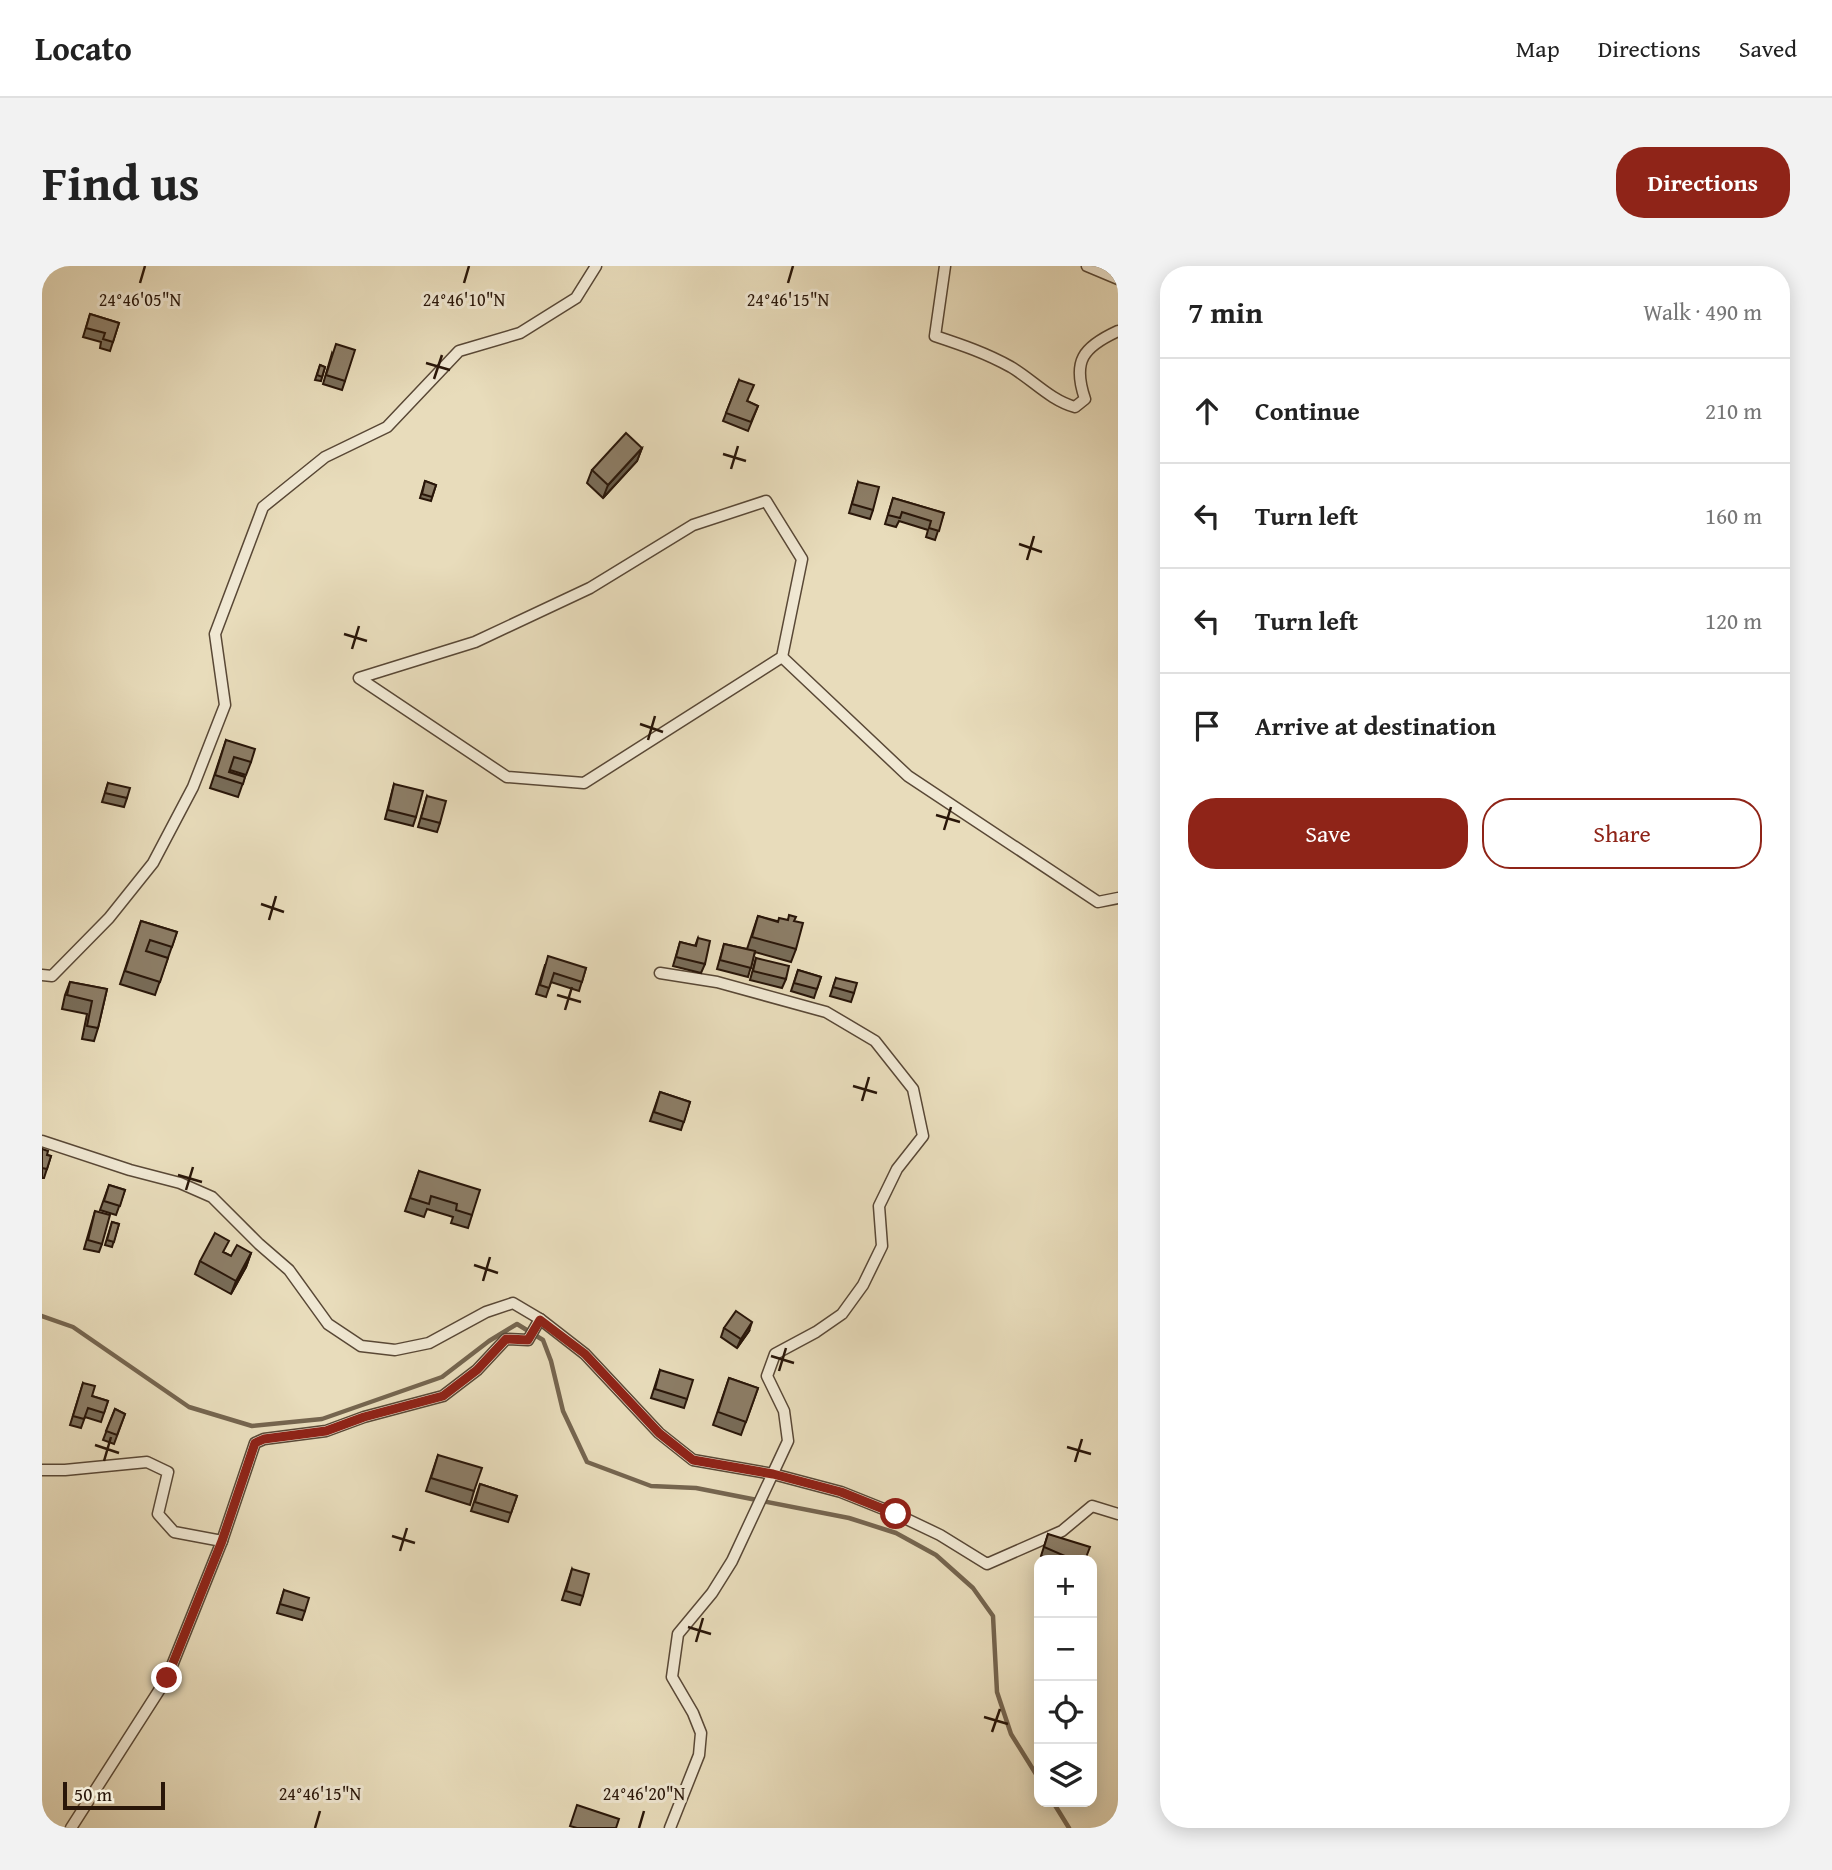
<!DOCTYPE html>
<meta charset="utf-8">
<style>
:root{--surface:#fff;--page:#f2f2f2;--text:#222;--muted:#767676;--line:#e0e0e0;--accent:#8f2418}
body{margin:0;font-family:"Gentium Book Plus",serif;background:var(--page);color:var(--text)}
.controls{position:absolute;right:21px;bottom:21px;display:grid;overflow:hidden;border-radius:14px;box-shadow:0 4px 18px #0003}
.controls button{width:63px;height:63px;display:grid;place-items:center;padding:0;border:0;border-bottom:2px solid var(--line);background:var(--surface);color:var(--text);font:35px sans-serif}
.scale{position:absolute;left:21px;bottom:18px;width:102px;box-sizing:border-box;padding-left:7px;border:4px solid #291609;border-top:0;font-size:19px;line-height:24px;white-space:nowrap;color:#291609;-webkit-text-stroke:5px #f0e8d3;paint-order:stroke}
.stop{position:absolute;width:21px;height:21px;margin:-16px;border:5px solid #8f2418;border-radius:50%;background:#fff}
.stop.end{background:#8f2418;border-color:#fff;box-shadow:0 2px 7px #0008}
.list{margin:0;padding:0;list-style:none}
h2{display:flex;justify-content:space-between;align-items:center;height:91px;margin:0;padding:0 28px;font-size:30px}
h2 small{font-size:23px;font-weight:400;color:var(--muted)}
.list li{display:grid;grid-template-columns:46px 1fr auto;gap:21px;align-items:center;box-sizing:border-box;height:105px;padding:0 28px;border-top:2px solid var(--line)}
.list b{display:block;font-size:26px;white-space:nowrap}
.list em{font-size:23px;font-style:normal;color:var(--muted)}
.actions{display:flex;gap:14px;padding:21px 28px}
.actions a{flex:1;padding:16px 0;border:2px solid var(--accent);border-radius:28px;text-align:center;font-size:24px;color:var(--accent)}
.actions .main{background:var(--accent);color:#fff}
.icon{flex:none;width:38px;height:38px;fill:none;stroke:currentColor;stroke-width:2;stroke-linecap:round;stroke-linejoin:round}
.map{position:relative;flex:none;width:1076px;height:1562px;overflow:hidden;border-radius:28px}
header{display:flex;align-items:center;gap:42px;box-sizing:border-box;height:98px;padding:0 35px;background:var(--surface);border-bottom:2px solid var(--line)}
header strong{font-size:33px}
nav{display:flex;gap:38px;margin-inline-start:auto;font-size:24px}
.intro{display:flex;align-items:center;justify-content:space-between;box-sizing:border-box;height:168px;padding:0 42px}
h1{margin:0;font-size:49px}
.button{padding:18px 32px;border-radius:28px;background:var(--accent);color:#fff;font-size:24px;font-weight:700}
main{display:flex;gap:42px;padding:0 42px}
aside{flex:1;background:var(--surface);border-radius:28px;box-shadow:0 4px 18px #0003}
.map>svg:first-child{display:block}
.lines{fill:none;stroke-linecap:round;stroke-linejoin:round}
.stream{stroke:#75654f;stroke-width:4.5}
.minor-casing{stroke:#594836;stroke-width:13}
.minor{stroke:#f0e8d3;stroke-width:10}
.wall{fill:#786c58;stroke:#291609;stroke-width:2}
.shaded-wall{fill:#625847;stroke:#291609;stroke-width:2}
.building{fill:#8c7d66;stroke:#291609;stroke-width:2}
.route{stroke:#8f2418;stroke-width:9}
.ticks{fill:none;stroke:#291609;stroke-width:2.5}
.ticks-label{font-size:18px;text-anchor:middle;fill:#291609;stroke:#f0e8d3;stroke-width:6;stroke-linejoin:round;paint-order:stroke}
</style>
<header>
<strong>Locato</strong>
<nav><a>Map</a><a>Directions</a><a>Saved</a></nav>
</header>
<div class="intro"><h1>Find us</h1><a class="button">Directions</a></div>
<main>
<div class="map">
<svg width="1076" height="1562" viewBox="0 0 1076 1562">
<rect width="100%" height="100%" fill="#e8dcbb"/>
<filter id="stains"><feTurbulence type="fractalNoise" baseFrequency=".00286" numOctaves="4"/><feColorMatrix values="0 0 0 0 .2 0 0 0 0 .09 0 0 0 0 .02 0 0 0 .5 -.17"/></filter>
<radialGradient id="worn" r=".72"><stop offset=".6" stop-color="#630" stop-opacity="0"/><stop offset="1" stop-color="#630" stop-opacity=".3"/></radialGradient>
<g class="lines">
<g class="stream">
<path d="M0 1050 31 1061 147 1141 210 1160 280 1153 400 1111 447 1075 475 1058 501 1074 509 1095 521 1145 545 1196 609 1220 654 1222 807 1252 854 1267 894 1289 931 1322 951 1350 955 1426 969 1468 997 1513"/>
<path d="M1011 1536 1027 1562"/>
</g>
<g class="minor-casing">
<g id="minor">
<path d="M903 0 893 70C920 79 944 87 969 101 991 114 1008 134 1033 141L1043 133C1030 95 1041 81 1076 65"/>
<path d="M1045 0 1076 13"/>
<path d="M724 235 760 293 740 391 542 517 465 511 317 412 433 376 548 322 651 259Z"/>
<path d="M740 391 866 510 1056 636 1076 632"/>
<path d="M618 707 675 716 784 746 833 775 871 823 881 870 855 903 837 940 840 980 821 1019 800 1048 774 1066 733 1088 725 1110 742 1145 746 1175 690 1295 670 1327 636 1368 630 1411 651 1447 659 1467 657 1489 628 1562"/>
<path d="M0 709 10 710 67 652 111 597 151 521 183 439 173 368 221 241 283 191 345 161 417 85 478 67 534 32 554 0"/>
<path d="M0 875 88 904 138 917 170 931 217 978 247 1004 286 1058 319 1080 353 1084 387 1077 444 1046 471 1037 498 1053 543 1088 617 1167 651 1194 731 1208 799 1226 854 1248 898 1269 945 1298 1020 1265 1050 1240 1076 1248"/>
<path d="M0 1204H23L105 1196 126 1206 116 1248 132 1266 180 1275"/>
<path d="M29 1562 125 1412 180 1275 213 1177 222 1173 284 1165 322 1151 401 1130 435 1104 464 1073 486 1074 498 1053"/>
</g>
</g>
<use href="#minor" class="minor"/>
</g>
<g class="wall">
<path d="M48 48 77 57 68 85 58 82 59 76 41 71Z"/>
<path d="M290 87 303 115 300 124 281 118Z"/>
<path d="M278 99 283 101 279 115 273 114Z"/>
<path d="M697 114 705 135 716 140 706 165 681 155Z"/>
<path d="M600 182 595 195 561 232 545 217 550 204Z"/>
<path d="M383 215 394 219 389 235 378 232Z"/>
<path d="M816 216 831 244 828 253 807 247Z"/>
<path d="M851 232 902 247 893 274 884 271 886 264 857 255 854 261 843 258Z"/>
<path d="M184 474 209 496 204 509 188 504 187 506 203 511 196 531 168 522Z"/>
<path d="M66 517 85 532 82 541 60 536Z"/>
<path d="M352 518 374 551 371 560 343 553Z"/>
<path d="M385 530 398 557 395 566 376 561Z"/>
<path d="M716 650 735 655H752L754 683 749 696 713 686 706 711 675 703 682 678 705 683Z"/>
<path d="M99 655 135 666 113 729 78 718Z"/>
<path d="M656 672 663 698 659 707 631 700 638 676 653 680Z"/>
<path d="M714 692 744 713 740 722 708 714Z"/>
<path d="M503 699 544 702 537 725 509 716 504 731 494 728Z"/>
<path d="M756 704 779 711 772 732 749 725Z"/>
<path d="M794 712 812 727 809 736 788 730Z"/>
<path d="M28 716 65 723 56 762 52 775 40 773 45 748 20 743 23 729Z"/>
<path d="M618 826 648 836 639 864 608 855Z"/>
<path d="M0 883 5 889 9 890 2 912H0Z"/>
<path d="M377 905 430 949 426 962 409 957 411 951 385 943 382 951 363 945Z"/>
<path d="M67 919 83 924 74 949 58 944Z"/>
<path d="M53 945 60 978 57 986 42 983Z"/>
<path d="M70 956 77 958 70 981 63 979Z"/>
<path d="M183 987 189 990 209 987 204 1001 189 1028 153 1008 158 995Z"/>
<path d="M682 1062 707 1065 695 1082 679 1071Z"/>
<path d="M618 1104 645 1133 642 1142 609 1132Z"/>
<path d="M687 1112 716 1122 699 1169 671 1159Z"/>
<path d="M41 1117 50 1130 66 1135 59 1156 43 1151 39 1162 28 1159Z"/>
<path d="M73 1143 83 1148 72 1178 61 1174Z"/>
<path d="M396 1189 432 1225 428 1239 384 1225Z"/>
<path d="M438 1218 475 1230 466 1256 429 1245Z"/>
<path d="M1006 1268 1043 1294H1008L999 1290Z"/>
<path d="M530 1303 541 1330 538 1339 520 1334Z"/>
<path d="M242 1324 263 1345 260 1354 235 1347Z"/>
</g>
<g class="shaded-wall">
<path d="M600 182 595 195 561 232 566 219Z"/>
<path d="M209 987 204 1001 189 1028 194 1015Z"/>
<path d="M710 1056 707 1065 695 1082 699 1073Z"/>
</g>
<g class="building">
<path d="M48 48 77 57 71 76 61 73 63 67 44 62Z"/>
<path d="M294 78 313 84 303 115 284 109Z"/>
<path d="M278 99 283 101 280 111 275 109Z"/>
<path d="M697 114 712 119 705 135 716 140 709 156 684 147Z"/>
<path d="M584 167 600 182 566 219 550 204Z"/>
<path d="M383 215 394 219 390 231 380 228Z"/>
<path d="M816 216 837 221 831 244 810 238Z"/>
<path d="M851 232 902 247 897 265 887 262 889 255 860 246 858 252 846 249Z"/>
<path d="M184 474 213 483 209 496 192 491 187 506 203 511 201 518 173 509Z"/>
<path d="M66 517 88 522 85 532 63 527Z"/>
<path d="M352 518 381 525 374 551 346 544Z"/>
<path d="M385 530 404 535 398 557 379 552Z"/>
<path d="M747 649 754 651 752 655 761 657 754 683 710 671 716 650 736 656 737 652 746 654Z"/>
<path d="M99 655 135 666 130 681 108 674 104 685 126 692 118 716 83 705Z"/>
<path d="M656 672 668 675 663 698 634 691 638 676 654 680Z"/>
<path d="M682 678 713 685 709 702 678 694Z"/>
<path d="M506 690 544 702 540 716 512 707 507 722 498 719Z"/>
<path d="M714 692 747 700 744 713 711 705Z"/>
<path d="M756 704 779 711 775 723 752 717Z"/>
<path d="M794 712 815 717 812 727 791 721Z"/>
<path d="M28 716 65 723 56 762 45 760 50 735 25 729Z"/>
<path d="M618 826 648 836 642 856 612 846Z"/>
<path d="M0 883 6 885 5 889 9 890 5 903 0 902Z"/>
<path d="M377 905 438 924 430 949 414 944 415 938 389 930 387 938 368 932Z"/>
<path d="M67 919 83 924 78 940 62 935Z"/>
<path d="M53 945 68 949 60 978 46 974Z"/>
<path d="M70 956 77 958 72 976 65 974Z"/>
<path d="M173 967 187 975 181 986 189 990 195 979 209 987 194 1015 158 995Z"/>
<path d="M694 1045 710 1056 699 1073 682 1062Z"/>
<path d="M618 1104 651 1114 645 1133 613 1123Z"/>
<path d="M687 1112 716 1122 704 1156 676 1146Z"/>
<path d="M41 1117 53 1120 50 1130 66 1135 62 1147 46 1142 42 1153 31 1150Z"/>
<path d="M73 1143 83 1148 75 1169 64 1165Z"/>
<path d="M396 1189 440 1202 432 1225 389 1212Z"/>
<path d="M438 1218 475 1230 469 1247 433 1236Z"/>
<path d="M1006 1268 1048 1281 1043 1294H1032L1002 1281Z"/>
<path d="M530 1303 547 1308 541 1330 524 1325Z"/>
<path d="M242 1324 267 1332 263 1345 238 1338Z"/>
<path d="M535 1539 577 1553 574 1562H535L528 1560Z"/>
</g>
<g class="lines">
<path class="route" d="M125 1412 180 1275 213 1177 222 1173 284 1165 322 1151 401 1130 435 1104 464 1073 486 1074 498 1054 543 1088 617 1167 651 1194 731 1208 799 1226 854 1248"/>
</g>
<path class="ticks" d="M98 17 103 0M422 17 427 0M746 17 751 0M384 97 408 104M392 113 400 89M681 188 704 195M689 203 696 180M977 278 1000 286M985 294 992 270M302 368 325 375M310 383 317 360M598 458 621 466M606 474 613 450M894 549 918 556M902 564 909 541M219 638 242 646M227 654 234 630M515 729 539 736M523 744 530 721M811 820 835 827M820 835 827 811M136 909 160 916M144 924 151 901M432 999 456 1007M441 1015 448 991M729 1090 752 1097M737 1105 744 1082M53 1179 77 1187M1025 1181 1049 1188M62 1195 69 1171M1033 1196 1040 1173M350 1270 373 1277M358 1285 365 1262M646 1361 669 1368M654 1376 661 1352M942 1451 966 1458M950 1466 958 1443M273 1562 278 1545M597 1562 602 1545"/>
<g class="ticks-label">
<text x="98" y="40">24°46'05"N</text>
<text x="422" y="40">24°46'10"N</text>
<text x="746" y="40">24°46'15"N</text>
<text x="278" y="1534">24°46'15"N</text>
<text x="602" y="1534">24°46'20"N</text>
</g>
<rect width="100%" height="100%" filter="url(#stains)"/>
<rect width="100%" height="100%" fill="url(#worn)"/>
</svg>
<div class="controls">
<button>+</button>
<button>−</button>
<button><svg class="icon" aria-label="locate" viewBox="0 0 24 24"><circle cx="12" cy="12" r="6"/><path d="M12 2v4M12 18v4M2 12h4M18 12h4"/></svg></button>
<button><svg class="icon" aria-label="layers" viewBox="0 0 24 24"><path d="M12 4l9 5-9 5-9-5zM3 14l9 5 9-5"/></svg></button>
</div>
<div class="scale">50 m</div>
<div class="stop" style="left:854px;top:1248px"></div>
<div class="stop end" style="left:125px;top:1412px"></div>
</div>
<aside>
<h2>7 min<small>Walk · 490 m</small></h2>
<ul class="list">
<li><svg class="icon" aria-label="ahead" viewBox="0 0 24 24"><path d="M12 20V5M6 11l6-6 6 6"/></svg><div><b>Continue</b></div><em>210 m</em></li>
<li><svg class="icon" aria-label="left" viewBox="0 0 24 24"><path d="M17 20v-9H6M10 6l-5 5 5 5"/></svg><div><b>Turn left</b></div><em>160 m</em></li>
<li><svg class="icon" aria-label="left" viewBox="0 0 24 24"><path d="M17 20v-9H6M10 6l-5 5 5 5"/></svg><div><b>Turn left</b></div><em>120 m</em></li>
<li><svg class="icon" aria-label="arrive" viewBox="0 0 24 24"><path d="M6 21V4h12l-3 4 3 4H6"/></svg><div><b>Arrive at destination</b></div></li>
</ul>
<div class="actions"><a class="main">Save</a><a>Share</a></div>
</aside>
</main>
